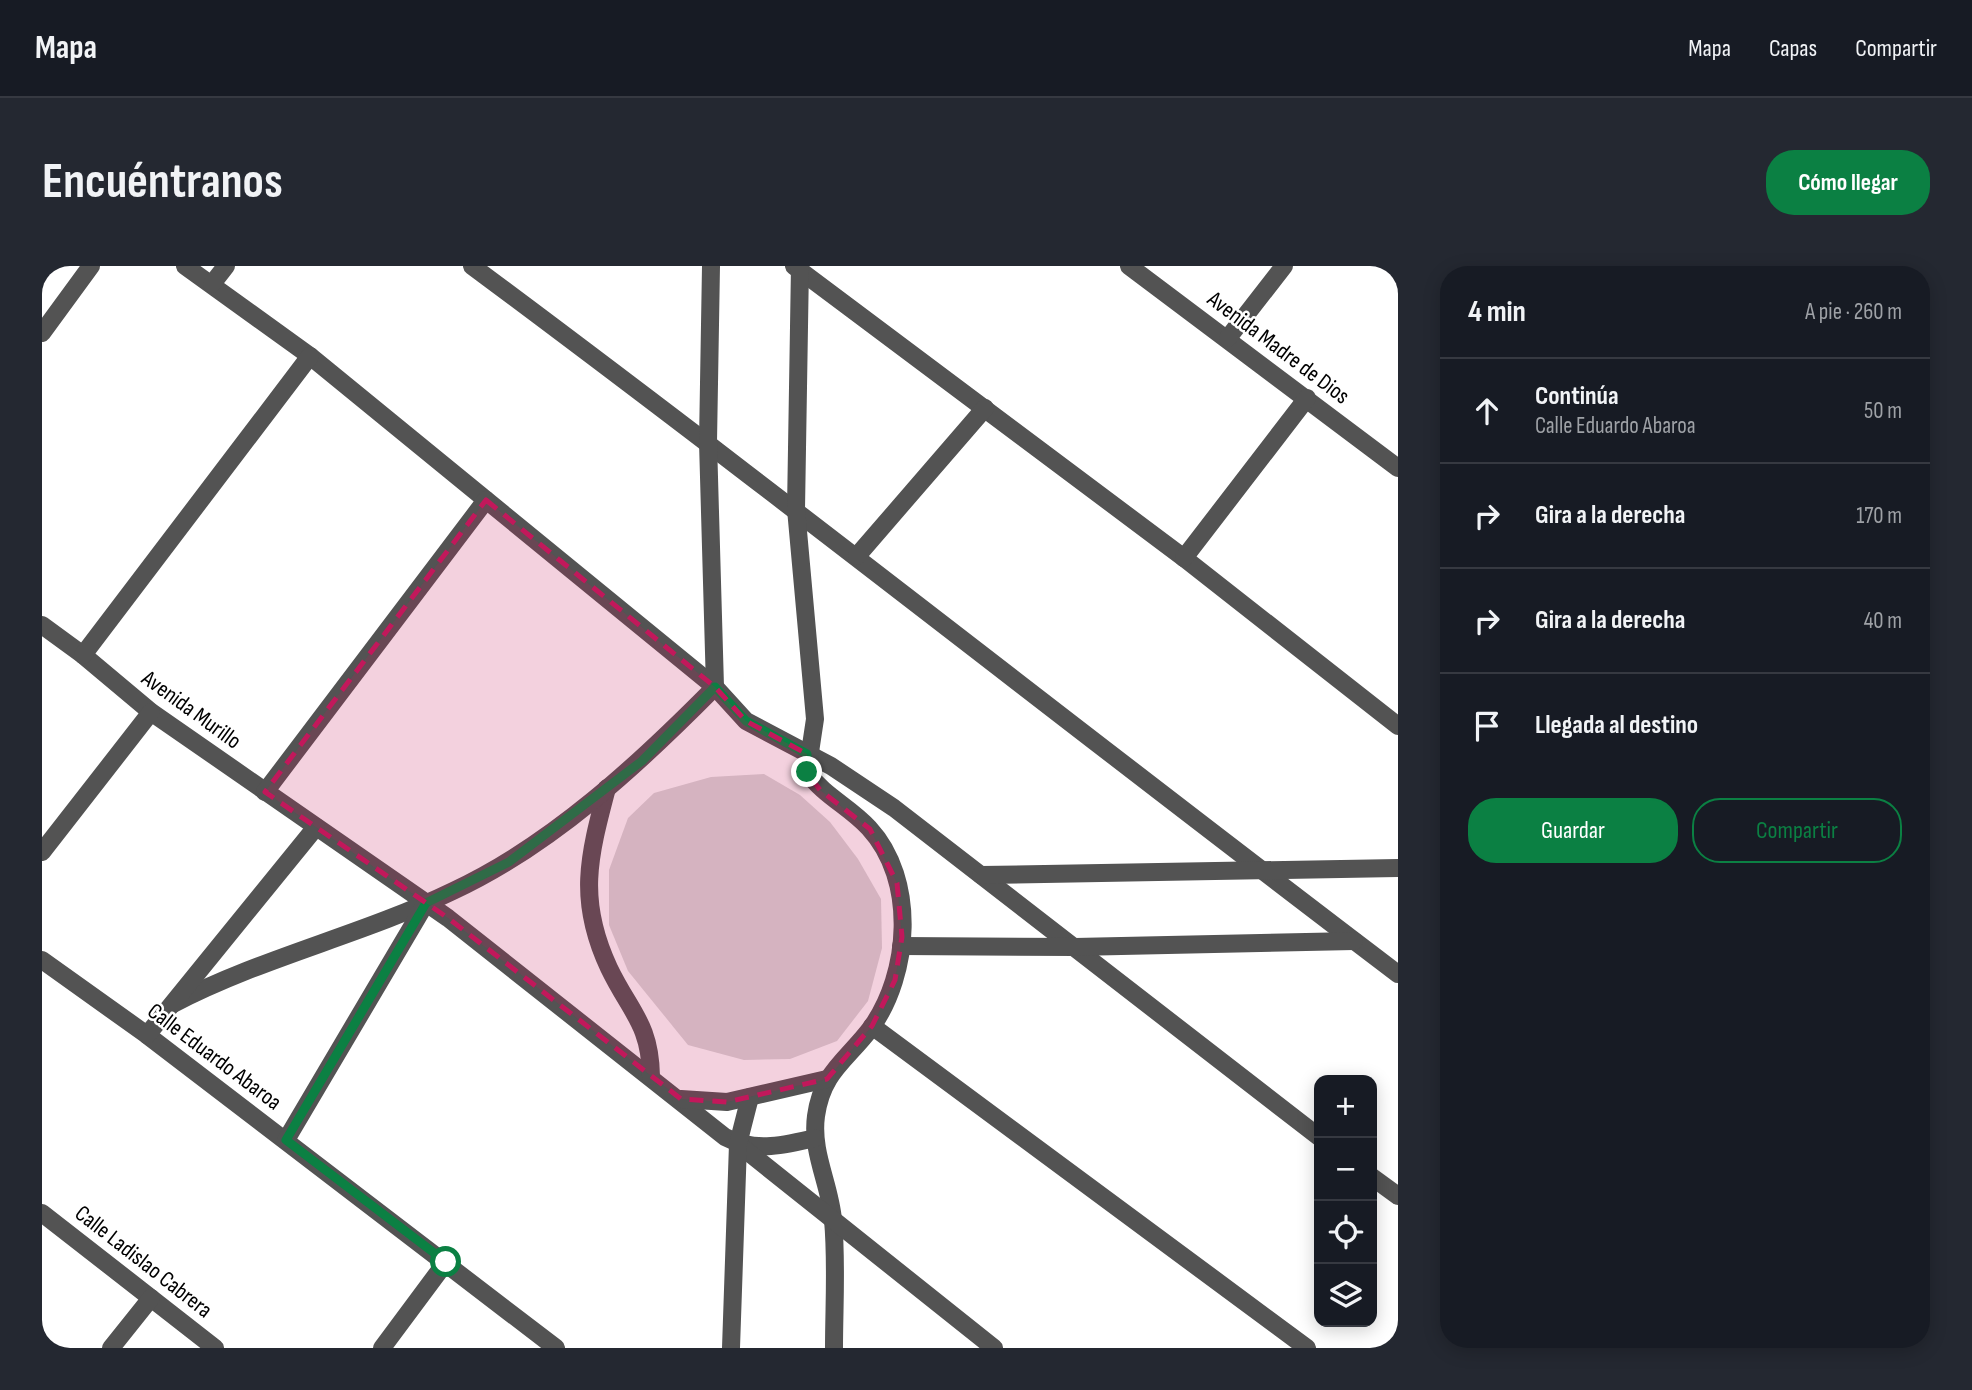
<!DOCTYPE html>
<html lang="es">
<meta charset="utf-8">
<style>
:root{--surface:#171b24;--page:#242831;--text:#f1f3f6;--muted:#9ea1a6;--line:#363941;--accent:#0b8043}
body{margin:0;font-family:"Sofia Sans Condensed",sans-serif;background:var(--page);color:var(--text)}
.controls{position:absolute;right:21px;bottom:21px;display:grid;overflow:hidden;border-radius:14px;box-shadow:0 4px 18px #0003}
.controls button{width:63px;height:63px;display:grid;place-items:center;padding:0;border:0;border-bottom:2px solid var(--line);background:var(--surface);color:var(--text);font:35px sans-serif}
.stop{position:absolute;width:21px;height:21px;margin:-16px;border:5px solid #0b8043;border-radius:50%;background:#fff}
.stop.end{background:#0b8043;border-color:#fff;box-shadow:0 2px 7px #0008}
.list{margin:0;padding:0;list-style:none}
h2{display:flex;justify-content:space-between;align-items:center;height:91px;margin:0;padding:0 28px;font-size:30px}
h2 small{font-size:23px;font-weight:400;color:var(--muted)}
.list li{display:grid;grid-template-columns:46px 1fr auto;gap:21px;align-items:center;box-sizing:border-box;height:105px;padding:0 28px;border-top:2px solid var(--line)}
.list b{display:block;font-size:26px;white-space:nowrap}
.list p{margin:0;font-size:23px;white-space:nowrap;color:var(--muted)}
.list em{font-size:23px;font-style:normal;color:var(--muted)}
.actions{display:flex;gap:14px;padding:21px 28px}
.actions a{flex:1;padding:16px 0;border:2px solid var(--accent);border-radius:28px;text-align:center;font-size:24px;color:var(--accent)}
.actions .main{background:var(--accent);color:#fff}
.icon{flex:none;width:38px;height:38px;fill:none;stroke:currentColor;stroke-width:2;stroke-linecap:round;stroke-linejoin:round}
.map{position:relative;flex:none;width:1356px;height:1082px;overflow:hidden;border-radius:28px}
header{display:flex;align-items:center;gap:42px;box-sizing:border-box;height:98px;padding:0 35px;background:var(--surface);border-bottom:2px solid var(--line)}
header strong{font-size:33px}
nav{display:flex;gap:38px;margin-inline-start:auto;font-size:24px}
.intro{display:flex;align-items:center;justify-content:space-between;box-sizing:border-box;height:168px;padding:0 42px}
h1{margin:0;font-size:49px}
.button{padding:18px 32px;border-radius:28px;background:var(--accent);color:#fff;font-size:24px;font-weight:700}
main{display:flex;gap:42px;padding:0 42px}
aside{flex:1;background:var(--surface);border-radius:28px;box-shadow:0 4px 18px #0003}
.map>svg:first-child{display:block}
.green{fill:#dadada}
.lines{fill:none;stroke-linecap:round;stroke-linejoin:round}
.minor{stroke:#535353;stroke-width:18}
.route{stroke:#0b8043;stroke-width:9}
.marked{fill:#c2185b;fill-opacity:0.2;stroke:#c2185b;stroke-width:5;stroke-dasharray:14 9;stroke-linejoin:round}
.labels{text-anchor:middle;stroke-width:5;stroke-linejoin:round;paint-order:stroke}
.street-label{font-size:23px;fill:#000;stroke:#fff}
</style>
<header>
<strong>Mapa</strong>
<nav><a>Mapa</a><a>Capas</a><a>Compartir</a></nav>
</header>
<div class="intro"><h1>Encuéntranos</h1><a class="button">Cómo llegar</a></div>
<main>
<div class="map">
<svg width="1356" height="1082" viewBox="0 0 1356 1082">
<rect width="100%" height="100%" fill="#fff"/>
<path class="green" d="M722 508 758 529 788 556 816 593 839 633 840 682 826 735 795 775 748 793 702 794 646 779 586 705 567 659V604L586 552 612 527 669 511Z"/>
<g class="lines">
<g class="minor">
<path d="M143 0 268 90 673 421 704 455 789 500 852 542 1277 871"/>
<path d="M430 0C742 232 1046 473 1356 708"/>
<path d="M752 0 1142 292 1356 460"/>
<path d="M758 0 754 243 773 453 765 506C782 530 808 541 827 562 875 614 868 708 829 762 804 795 780 806 774 850 769 887 788 918 791 954 795 996 792 1040 792 1082"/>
<path d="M1087 0 1356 202"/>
<path d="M170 18 184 0"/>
<path d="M0 67 49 0"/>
<path d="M1186 72 1242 0"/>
<path d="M815 290 943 142"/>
<path d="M1142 292 1265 132"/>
<path d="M0 359 41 389 109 446 406 652 683 871C713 887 742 879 773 872"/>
<path d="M41 389 268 90"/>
<path d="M565 522C547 590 535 634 567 702 588 746 608 757 609 810"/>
<path d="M223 526 444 234"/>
<path d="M0 586 109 446"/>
<path d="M939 609 1356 602"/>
<path d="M859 680 1033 681 1312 675"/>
<path d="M0 694 105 769 514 1082"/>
<path d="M131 738C221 691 320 669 411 625 510 579 598 497 673 421L666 176 669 0"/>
<path d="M830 760 1265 1082"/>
<path d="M105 769 274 561"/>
<path d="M639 833 685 836 785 813"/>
<path d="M244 874 384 637"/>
<path d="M696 878 952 1082"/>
<path d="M1330 911 1356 930"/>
<path d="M0 947 173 1082"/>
<path d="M69 1082 109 1032"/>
<path d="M340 1082 404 996"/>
<path d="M689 1082 696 878 708 831"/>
</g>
</g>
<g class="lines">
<path class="route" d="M404 996 244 874 384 637 467 596 600 495 673 421 704 455 765 488V506"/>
</g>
<path class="marked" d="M444 234 673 421 704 455 765 488V506L778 524 828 563 855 617 860 671 853 714 830 760 785 813 685 836 639 833 406 652 223 526Z"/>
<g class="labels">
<g class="street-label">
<text transform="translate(1237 81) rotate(37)" y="8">Avenida Madre de Dios</text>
<text transform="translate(150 443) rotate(36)" y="8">Avenida Murillo</text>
<text transform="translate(173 790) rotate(37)" y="8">Calle Eduardo Abaroa</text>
<text transform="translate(102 995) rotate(38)" y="8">Calle Ladislao Cabrera</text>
</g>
</g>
</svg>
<div class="controls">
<button>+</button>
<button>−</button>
<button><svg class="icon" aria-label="locate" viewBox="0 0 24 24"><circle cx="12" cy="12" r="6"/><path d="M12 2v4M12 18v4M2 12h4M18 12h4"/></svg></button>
<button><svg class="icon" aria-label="layers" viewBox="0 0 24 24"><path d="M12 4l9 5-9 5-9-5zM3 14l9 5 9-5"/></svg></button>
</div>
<div class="stop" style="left:404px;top:996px"></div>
<div class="stop end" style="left:765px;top:506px"></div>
</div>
<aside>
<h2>4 min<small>A pie · 260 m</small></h2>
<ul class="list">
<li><svg class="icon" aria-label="ahead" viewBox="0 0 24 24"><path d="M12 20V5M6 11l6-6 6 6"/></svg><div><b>Continúa</b><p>Calle Eduardo Abaroa</p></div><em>50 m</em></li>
<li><svg class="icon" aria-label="right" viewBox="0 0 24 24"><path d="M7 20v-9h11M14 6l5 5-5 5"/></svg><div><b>Gira a la derecha</b></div><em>170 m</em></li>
<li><svg class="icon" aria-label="right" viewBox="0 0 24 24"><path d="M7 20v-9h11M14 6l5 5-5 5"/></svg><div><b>Gira a la derecha</b></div><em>40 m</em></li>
<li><svg class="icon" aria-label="arrive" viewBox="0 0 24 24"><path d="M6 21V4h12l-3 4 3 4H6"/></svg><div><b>Llegada al destino</b></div></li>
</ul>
<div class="actions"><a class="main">Guardar</a><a>Compartir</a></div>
</aside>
</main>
